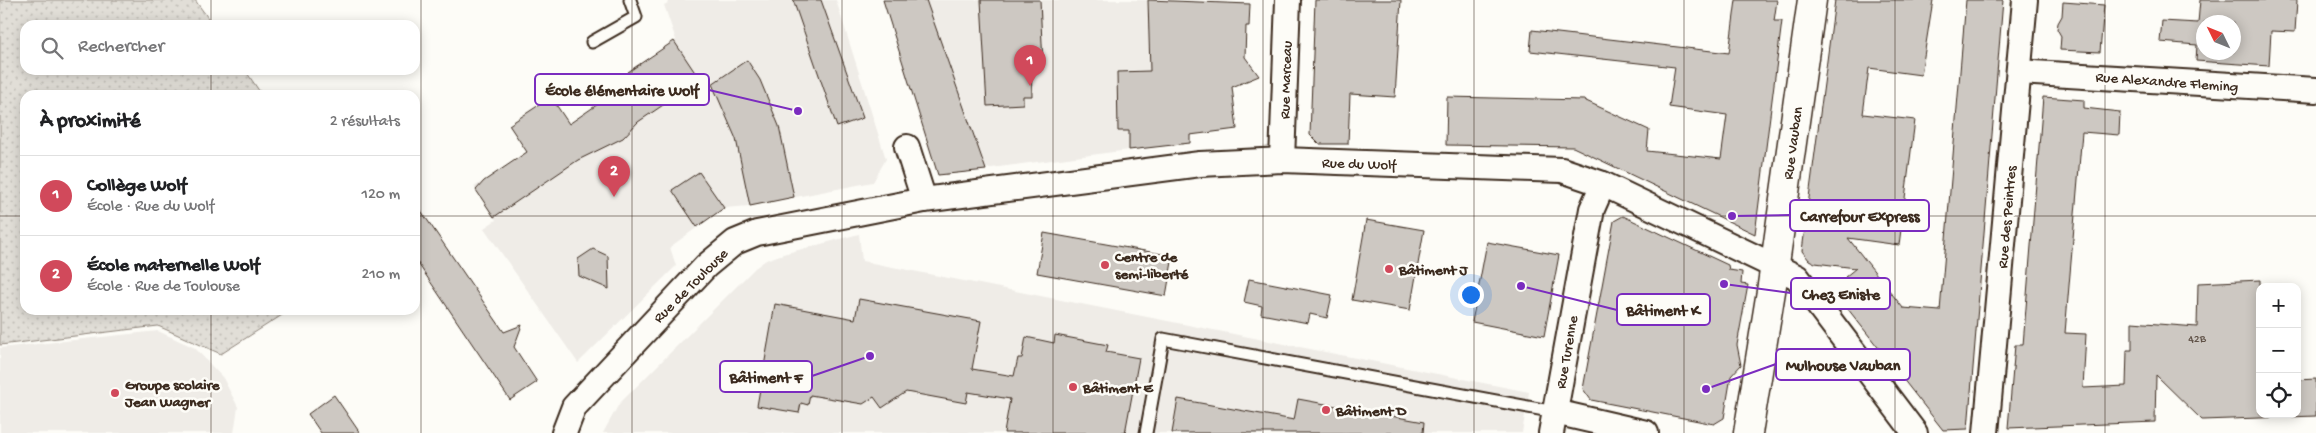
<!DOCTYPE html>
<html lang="fr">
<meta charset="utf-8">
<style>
:root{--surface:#fff;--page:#f2f2f2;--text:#202124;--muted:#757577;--line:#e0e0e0;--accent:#d1495b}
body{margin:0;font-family:"Gochi Hand",sans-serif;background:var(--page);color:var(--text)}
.controls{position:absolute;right:15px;bottom:15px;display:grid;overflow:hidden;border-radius:10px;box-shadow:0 2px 12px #0003}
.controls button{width:45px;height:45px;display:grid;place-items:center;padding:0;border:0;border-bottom:1px solid var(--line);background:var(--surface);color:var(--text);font:25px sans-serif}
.compass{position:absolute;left:2196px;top:15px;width:45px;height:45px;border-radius:50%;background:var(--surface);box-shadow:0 2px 12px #0003;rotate:313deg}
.you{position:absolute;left:1470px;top:294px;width:18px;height:18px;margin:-12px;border:4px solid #fff;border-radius:50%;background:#1a73e8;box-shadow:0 0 0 8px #1a73e833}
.badge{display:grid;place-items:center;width:32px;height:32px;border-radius:50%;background:var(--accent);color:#fff;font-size:16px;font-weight:700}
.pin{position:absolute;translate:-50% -41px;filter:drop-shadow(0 1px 2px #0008)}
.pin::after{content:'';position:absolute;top:26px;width:18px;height:15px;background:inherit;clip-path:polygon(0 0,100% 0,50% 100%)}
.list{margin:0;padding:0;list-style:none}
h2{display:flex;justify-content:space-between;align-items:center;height:65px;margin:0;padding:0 20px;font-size:21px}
h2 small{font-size:16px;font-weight:400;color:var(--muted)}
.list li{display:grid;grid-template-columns:32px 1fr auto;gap:15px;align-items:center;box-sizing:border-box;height:80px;padding:0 20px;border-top:1px solid var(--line)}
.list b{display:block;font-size:19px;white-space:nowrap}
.list p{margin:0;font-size:16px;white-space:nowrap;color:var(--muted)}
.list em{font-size:16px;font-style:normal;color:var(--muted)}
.icon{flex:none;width:28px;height:28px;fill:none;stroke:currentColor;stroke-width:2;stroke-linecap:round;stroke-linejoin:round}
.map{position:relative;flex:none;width:2316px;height:433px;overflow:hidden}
.search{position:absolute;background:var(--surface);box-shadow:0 2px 12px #0003;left:20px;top:20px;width:400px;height:55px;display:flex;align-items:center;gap:12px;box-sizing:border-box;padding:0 18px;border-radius:15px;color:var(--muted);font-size:19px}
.panel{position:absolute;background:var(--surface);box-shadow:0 2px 12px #0003;left:20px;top:90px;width:400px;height:225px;border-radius:15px}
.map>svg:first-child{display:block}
.built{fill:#efece7}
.park{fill:url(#park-dots);stroke:#8e847a}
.building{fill:#cdc8c2;stroke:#3b2a1e;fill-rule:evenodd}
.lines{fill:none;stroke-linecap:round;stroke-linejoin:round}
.lane-casing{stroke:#3b2a1e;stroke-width:15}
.street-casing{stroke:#3b2a1e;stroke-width:28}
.secondary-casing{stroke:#3b2a1e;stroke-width:31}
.lane{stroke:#fdfcf7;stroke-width:11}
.street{stroke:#fdfcf7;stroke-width:24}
.secondary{stroke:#fdfcf7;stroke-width:28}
.grid{fill:none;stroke:#3b2a1e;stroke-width:1;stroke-opacity:0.55}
.poi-dot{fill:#d1495b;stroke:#fdfcf7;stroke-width:2}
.labels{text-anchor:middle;stroke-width:5;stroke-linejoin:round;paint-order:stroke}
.number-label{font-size:12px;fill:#605247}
.street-label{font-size:15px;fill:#3b2a1e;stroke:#fdfcf7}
.poi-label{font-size:15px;font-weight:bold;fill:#3b2a1e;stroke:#fdfcf7;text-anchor:start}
.leader{fill:none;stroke:#7b2cbf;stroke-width:2}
.callout-dot{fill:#7b2cbf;stroke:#fdfcf7;stroke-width:2}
.callout{fill:#fdfcf7;stroke:#7b2cbf;stroke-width:2}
.callout-label{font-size:16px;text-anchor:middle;font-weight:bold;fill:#3b2a1e}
</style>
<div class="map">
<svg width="2316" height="433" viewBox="0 0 2316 433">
<defs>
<pattern id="park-dots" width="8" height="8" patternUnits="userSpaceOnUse" patternTransform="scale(1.25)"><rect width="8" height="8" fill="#e1ded7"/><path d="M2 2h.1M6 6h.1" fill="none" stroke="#c2bfb8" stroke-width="1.8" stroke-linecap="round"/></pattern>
</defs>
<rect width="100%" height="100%" fill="#fdfcf7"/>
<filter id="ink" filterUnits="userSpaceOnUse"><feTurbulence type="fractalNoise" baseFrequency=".02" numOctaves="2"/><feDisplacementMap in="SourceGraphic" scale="10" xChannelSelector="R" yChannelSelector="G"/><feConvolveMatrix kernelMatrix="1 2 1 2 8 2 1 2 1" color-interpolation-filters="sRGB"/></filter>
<g filter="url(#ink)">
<g class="built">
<path d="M667 0H836L886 159 873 182 750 206 724 208 670 247 676 266 578 363 484 228 496 220 474 187 527 152 509 125 551 97 569 124 633 80 628 72 676 40 664 5 668 3Z"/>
<path d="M883 0H1148L1152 147 938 175Z"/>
<path d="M859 234 862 261 1529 392 1522 433H603L619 404 755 268 766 260 783 254Z"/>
<path d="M158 331 195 348 223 378 238 407 234 433H0V348Z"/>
</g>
<path class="park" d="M0 0H195L213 25H25V70H245L262 95H25V310H290L221 354 158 326 0 345Z"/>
<g class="building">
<path d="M793 0H821L863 118 837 127Z"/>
<path d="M883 0H926L986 170 938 175Z"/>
<path d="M981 0H1040L1043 65 1031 66 1032 96H1023V104L987 106Z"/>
<path d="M1148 0 1250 4 1249 26H1246L1245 57 1259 76 1232 87 1237 129 1190 135V143L1129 150V131H1118L1117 72 1150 71Z"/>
<path d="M1315 0H1401L1395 97 1350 94 1348 144H1319L1310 135Z"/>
<path d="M1736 0H1777L1774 21H1782L1755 234 1573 147 1446 145 1447 97 1584 100 1649 130 1647 151 1721 159 1727 115 1669 107 1675 67 1530 51 1532 30 1729 53Z"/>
<path d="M1835 0H1933L1921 75 1869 68 1863 114 1915 120 1899 245 1848 238 1903 308 1940 311 1966 0H2003L1968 429 1943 430 1833 290 1882 300 1884 296 1845 277 1856 268 1815 263 1809 260 1802 251Z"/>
<path d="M2200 0H2297L2295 32 2271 31 2269 66 2196 61 2197 45 2160 42 2162 21 2198 23ZM2204 22H2234V52H2204Z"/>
<path d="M2063 2 2104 5 2100 52 2060 50 2061 36 2057 29 2058 23 2062 16Z"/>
<path d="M674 41 700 80 638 122 623 138 578 160 494 217 476 190 484 181 527 152 509 125 551 97 569 124 633 80 628 72Z"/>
<path d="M747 60 760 80 779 126 794 197 750 206 736 139 712 84Z"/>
<path d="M2043 97 2084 100V108L2120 112 2119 135 2082 132 2065 333 2086 334 2083 388 2126 386 2127 350H2132V322L2197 327 2198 283 2260 280V414H2297V380L2316 379V416L2202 420 2156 375 2155 422 2008 428 2015 345H2023Z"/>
<path d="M699 172 724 208 697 227 672 190Z"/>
<path d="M415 202 504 332 522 325 514 347 537 382 510 400 415 259Z"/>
<path d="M1623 216 1728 265 1729 270 1742 272 1741 284 1748 285 1737 345 1741 365 1731 376 1724 418 1714 424 1591 400 1583 389 1614 221Z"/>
<path d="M1366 220 1424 230 1410 310 1352 300Z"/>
<path d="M1044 233 1173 256 1166 296 1037 273Z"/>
<path d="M1487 242 1559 255 1544 336 1472 322Z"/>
<path d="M593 249 608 256 609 289 579 276 578 259Z"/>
<path d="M1249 279 1332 295 1327 318 1310 314 1308 323 1261 314 1262 306 1244 302Z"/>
<path d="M859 299 981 321 972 369 1014 376 1018 358H1022L1026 337 1054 343 1055 335 1108 345 1106 352 1139 358 1125 433H1004L1010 399 968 392 966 403 906 392 882 408 874 397 863 404 810 395 808 405 801 403 799 413 757 406 775 304 855 319Z"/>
<path d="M334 395 360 433H321L308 414Z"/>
<path d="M1178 399 1294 420 1298 399 1424 422 1423 433H1172Z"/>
</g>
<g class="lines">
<g class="lane-casing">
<g id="lane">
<path d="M592 42 636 17 630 0"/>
<path d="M1146 433 1163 339 1555 412"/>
</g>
</g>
<g class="street-casing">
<g id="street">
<path d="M2019 72 2316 90"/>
<path d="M907 147 924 200"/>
<path d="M1282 160 1288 0"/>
<path d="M1555 412 1646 433"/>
<path d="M564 433 574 407 706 266 735 242 757 233 924 200 1200 164 1282 160 1562 170 1603 184 1797 277 1915 433"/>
<path d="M1551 433 1592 209 1603 184"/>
<path d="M1986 433 2025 0"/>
</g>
</g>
<g class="secondary-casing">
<path id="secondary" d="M1748 433 1772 285 1812 0"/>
</g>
<use href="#lane" class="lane"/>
<use href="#street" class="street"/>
<use href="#secondary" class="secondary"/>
</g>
</g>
<path class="grid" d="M211 0V25M421 0V433M632 0V433M842 0V433M1053 0V433M1263 0V433M1474 0V433M1684 0V433M1895 0V433M2105 0V433M211 70V95M0 216H25M415 216H2316M211 310V433"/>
<g class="poi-dot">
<circle cx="1105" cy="265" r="5"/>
<circle cx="1389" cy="269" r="5"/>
<circle cx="1073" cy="387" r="5"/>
<circle cx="115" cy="393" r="5"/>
<circle cx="1326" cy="410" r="5"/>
</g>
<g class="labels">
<g class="number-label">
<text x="2197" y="342">42B</text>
</g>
<g class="street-label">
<text transform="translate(1285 80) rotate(-88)" y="5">Rue Marceau</text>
<text transform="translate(2167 81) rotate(4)" y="5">Rue Alexandre Fleming</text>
<text transform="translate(1792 143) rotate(-82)" y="5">Rue Vauban</text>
<text transform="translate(1359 163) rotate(2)" y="5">Rue du Wolf</text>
<text transform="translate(2006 217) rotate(-85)" y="5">Rue des Peintres</text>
<text transform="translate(690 285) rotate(-45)" y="5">Rue de Toulouse</text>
<text transform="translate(1566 352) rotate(-80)" y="5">Rue Turenne</text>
</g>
<g class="poi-label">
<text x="1115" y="261">Centre de<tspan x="1115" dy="17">semi-liberté</tspan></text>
<text x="1399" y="274">Bâtiment J</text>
<text x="125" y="389">Groupe scolaire<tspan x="125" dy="17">Jean Wagner</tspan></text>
<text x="1083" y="392">Bâtiment E</text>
<text x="1336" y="415">Bâtiment D</text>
</g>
</g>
<path class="leader" d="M798 111L709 90M1732 216L1790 215M1724 284L1791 293M1521 286L1617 310M1706 389L1776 364M870 356L812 376"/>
<g class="callout-dot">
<circle cx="798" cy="111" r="5"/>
<circle cx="1732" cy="216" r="5"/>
<circle cx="1724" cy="284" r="5"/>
<circle cx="1521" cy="286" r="5"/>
<circle cx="1706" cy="389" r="5"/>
<circle cx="870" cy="356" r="5"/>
</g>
<g class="callout">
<rect x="535" y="74" width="174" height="31" rx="5"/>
<rect x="1790" y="200" width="139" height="31" rx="5"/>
<rect x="1791" y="278" width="99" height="31" rx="5"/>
<rect x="1617" y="294" width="93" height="31" rx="5"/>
<rect x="1776" y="349" width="134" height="31" rx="5"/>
<rect x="720" y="361" width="92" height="31" rx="5"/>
</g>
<g class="callout-label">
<text x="622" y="95">École élémentaire Wolf</text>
<text x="1860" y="221">Carrefour Express</text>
<text x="1841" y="299">Chez Eniste</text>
<text x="1663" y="315">Bâtiment K</text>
<text x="1843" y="370">Mulhouse Vauban</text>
<text x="766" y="382">Bâtiment F</text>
</g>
</svg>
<div class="controls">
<button>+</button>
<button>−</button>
<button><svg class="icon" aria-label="locate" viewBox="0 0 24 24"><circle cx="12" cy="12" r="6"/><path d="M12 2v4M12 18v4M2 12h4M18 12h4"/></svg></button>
</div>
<svg class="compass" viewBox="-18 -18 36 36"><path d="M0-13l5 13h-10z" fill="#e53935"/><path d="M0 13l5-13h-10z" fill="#757577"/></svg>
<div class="you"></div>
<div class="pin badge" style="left:1030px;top:86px">1</div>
<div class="pin badge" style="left:614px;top:197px">2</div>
<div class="search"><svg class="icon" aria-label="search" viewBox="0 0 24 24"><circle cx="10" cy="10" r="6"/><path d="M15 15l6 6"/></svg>Rechercher</div>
<section class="panel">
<h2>À proximité<small>2 résultats</small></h2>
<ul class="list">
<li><span class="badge">1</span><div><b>Collège Wolf</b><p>École · Rue du Wolf</p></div><em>120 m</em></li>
<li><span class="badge">2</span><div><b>École maternelle Wolf</b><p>École · Rue de Toulouse</p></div><em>210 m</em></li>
</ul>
</section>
</div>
